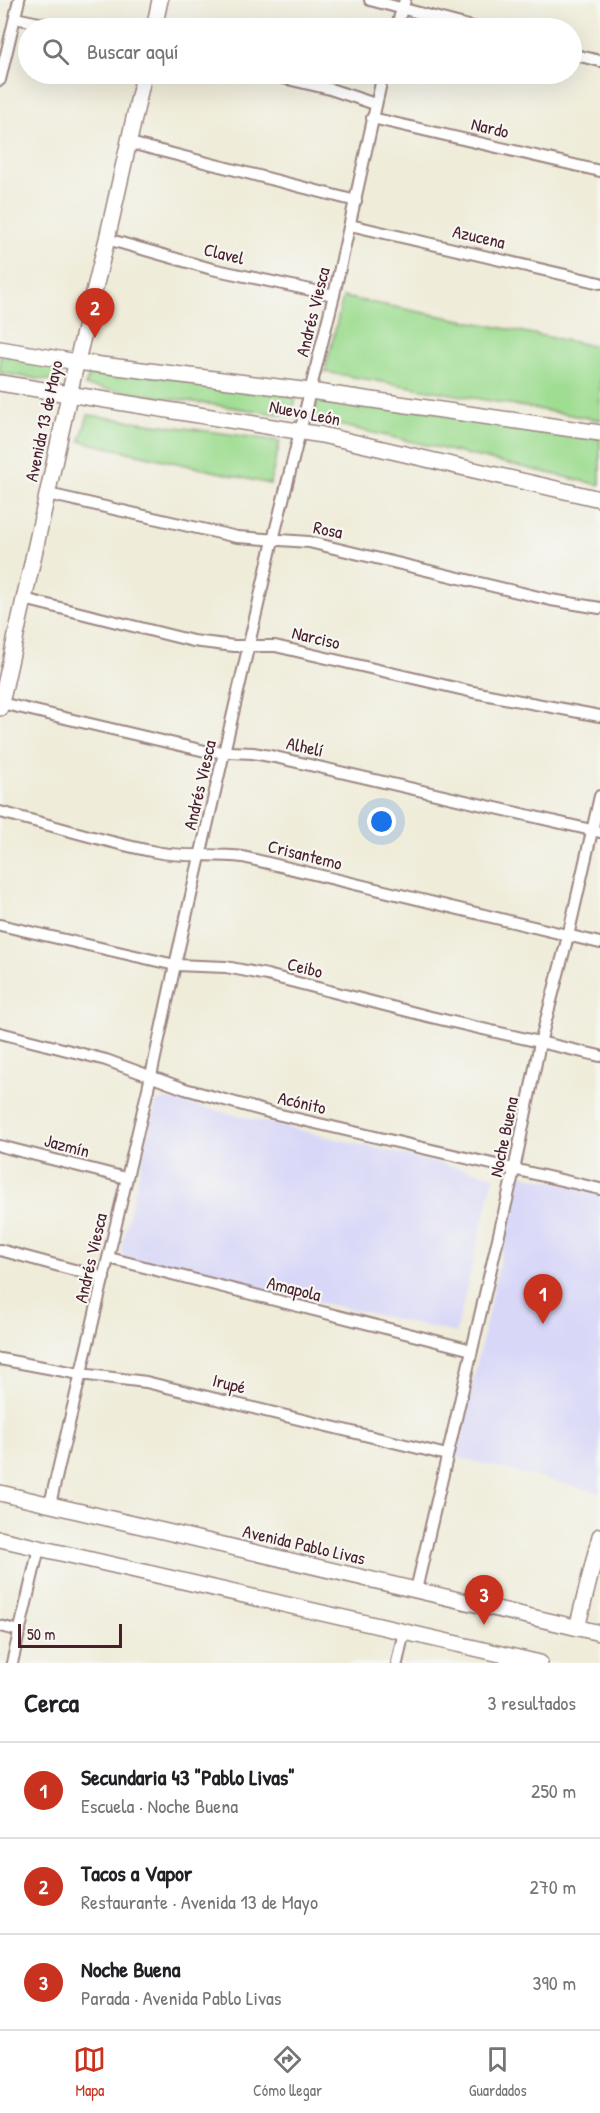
<!DOCTYPE html>
<html lang="es">
<meta charset="utf-8">
<style>
:root{--surface:#fff;--page:#f6f6f6;--text:#202124;--muted:#757577;--line:#e0e0e0;--accent:#c8321e}
body{margin:0;font-family:"Patrick Hand",sans-serif;background:var(--page);color:var(--text)}
.scale{position:absolute;left:18px;bottom:15px;width:104px;box-sizing:border-box;padding-left:6px;border:3px solid #4a1f2b;border-top:0;font-size:16px;line-height:21px;white-space:nowrap;color:#4a1f2b;-webkit-text-stroke:4px #f6f6f2;paint-order:stroke}
.you{position:absolute;left:382px;top:822px;width:21px;height:21px;margin:-15px;border:4px solid #fff;border-radius:50%;background:#1a73e8;box-shadow:0 0 0 9px #1a73e833}
.badge{display:grid;place-items:center;width:39px;height:39px;border-radius:50%;background:var(--accent);color:#fff;font-size:20px;font-weight:700}
.pin{position:absolute;translate:-50% -50px;filter:drop-shadow(0 2px 3px #0008)}
.pin::after{content:'';position:absolute;top:32px;width:21px;height:18px;background:inherit;clip-path:polygon(0 0,100% 0,50% 100%)}
.list{margin:0;padding:0;list-style:none}
h2{display:flex;justify-content:space-between;align-items:center;height:78px;margin:0;padding:0 24px;font-size:26px}
h2 small{font-size:20px;font-weight:400;color:var(--muted)}
.list li{display:grid;grid-template-columns:39px 1fr auto;gap:18px;align-items:center;box-sizing:border-box;height:96px;padding:0 24px;border-top:2px solid var(--line)}
.list b{display:block;font-size:22px;white-space:nowrap}
.list p{margin:0;font-size:20px;white-space:nowrap;color:var(--muted)}
.list em{font-size:20px;font-style:normal;color:var(--muted)}
.icon{flex:none;width:33px;height:33px;fill:none;stroke:currentColor;stroke-width:2;stroke-linecap:round;stroke-linejoin:round}
.map{position:relative;flex:none;width:600px;height:1663px;overflow:hidden}
.search{position:absolute;background:var(--surface);box-shadow:0 6px 24px #0002;left:18px;right:18px;top:18px;height:66px;display:flex;align-items:center;gap:15px;box-sizing:border-box;padding:0 21px;border-radius:33px;color:var(--muted);font-size:22px}
.sheet{height:366px;background:var(--surface)}
nav{display:flex;justify-content:space-around;align-items:center;box-sizing:border-box;height:84px;border-top:2px solid var(--line);background:var(--surface);font-size:16px;color:var(--muted)}
nav a{display:grid;justify-items:center;gap:3px}
nav .on{color:var(--accent)}
.map>svg:first-child{display:block}
.built{fill:#d8d7f8}
.green{fill:#9fdd92;stroke:#747e5e;stroke-width:1.5}
.lines{fill:none;stroke-linecap:round;stroke-linejoin:round}
.street-casing{stroke:#9c8682;stroke-width:14}
.secondary-casing{stroke:#9c8682;stroke-width:18}
.street{stroke:#fff;stroke-width:10}
.secondary{stroke:#fff;stroke-width:15}
.labels{text-anchor:middle;stroke-width:4.5;stroke-linejoin:round;paint-order:stroke}
.street-label{font-size:18px;fill:#4a1f2b;stroke:#f6f6f2}
</style>
<div class="map">
<svg width="600" height="1663" viewBox="0 0 600 1663">
<rect width="100%" height="100%" fill="#f6f6f2"/>
<filter id="ink" filterUnits="userSpaceOnUse"><feTurbulence type="fractalNoise" baseFrequency=".0167" numOctaves="2"/><feDisplacementMap in="SourceGraphic" scale="12" xChannelSelector="R" yChannelSelector="G"/><feConvolveMatrix kernelMatrix="1 2 1 2 8 2 1 2 1" color-interpolation-filters="sRGB"/></filter>
<filter id="wash" filterUnits="userSpaceOnUse"><feTurbulence type="fractalNoise" baseFrequency=".008" numOctaves="4" result="noise"/><feDisplacementMap in="SourceGraphic" scale="24" xChannelSelector="R" yChannelSelector="G"/><feGaussianBlur stdDeviation="1.35" result="paint"/><feColorMatrix in="noise" values="0 0 0 0 0 0 0 0 0 0 0 0 0 0 0 0 0 1.4 0 .05"/><feComposite in="paint" operator="in"/></filter>
<g filter="url(#wash)">
<rect width="100%" height="100%" fill="#efecd9"/>
<g class="built">
<path d="M166 1099 494 1176 456 1333 124 1258 121 1248 156 1102Z"/>
<path d="M519 1174 600 1192V1493L456 1457Z"/>
</g>
<g class="green">
<path d="M343 297 600 347V420L325 372Z"/>
<path d="M0 355 63 364 59 382 0 373Z"/>
<path d="M92 368 298 392 291 416 85 386Z"/>
<path d="M320 393 600 438V485L313 419Z"/>
<path d="M88 415 280 441 270 484 80 441Z"/>
</g>
</g>
<g filter="url(#ink)">
<g class="lines">
<g class="street-casing">
<g id="street">
<path d="M370 0 476 28"/>
<path d="M15 18 64 28"/>
<path d="M396 28 405 0"/>
<path d="M572 54 600 61"/>
<path d="M266 74 330 89 375 104"/>
<path d="M0 80 19 0"/>
<path d="M372 118 600 171"/>
<path d="M130 143 356 201"/>
<path d="M350 225 600 283"/>
<path d="M107 239 212 269 334 295"/>
<path d="M48 494 237 537 309 542 551 600 600 608"/>
<path d="M24 599 193 641 234 646H275L473 692 600 716"/>
<path d="M1 703 205 751 253 753 275 757 600 832"/>
<path d="M0 812C52 825 104 842 156 852 185 858 214 853 243 857L600 943"/>
<path d="M0 925 175 965 226 967 267 975 431 1017 600 1056"/>
<path d="M0 1033 106 1060 185 1089 272 1113 600 1189"/>
<path d="M0 1146 126 1178"/>
<path d="M0 1250 104 1278"/>
<path d="M109 1258 472 1350"/>
<path d="M0 1359 80 1374 146 1382 447 1455"/>
<path d="M50 1504 151 1076 175 965 273 540 334 295 383 74"/>
<path d="M416 1590 514 1170 540 1043 568 936 600 796"/>
<path d="M0 1626 20 1631"/>
<path d="M12 1663 39 1548"/>
<path d="M397 1663 404 1631"/>
</g>
</g>
<g class="secondary-casing">
<g id="secondary">
<path d="M154 28 160 0"/>
<path d="M0 349 77 362 310 391 600 433"/>
<path d="M0 383 322 435 600 499"/>
<path d="M0 708 74 373 107 239 144 74"/>
<path d="M0 1493 600 1633"/>
<path d="M0 1539 540 1663"/>
<path d="M577 1628 600 1536"/>
</g>
</g>
<use href="#street" class="street"/>
<use href="#secondary" class="secondary"/>
</g>
</g>
<g class="labels">
<g class="street-label">
<text transform="translate(490 128) rotate(13)" y="6">Nardo</text>
<text transform="translate(479 237) rotate(13)" y="6">Azucena</text>
<text transform="translate(224 254) rotate(14)" y="6">Clavel</text>
<text transform="translate(313 312) rotate(-76)" y="6">Andrés Viesca</text>
<text transform="translate(305 413) rotate(11)" y="6">Nuevo León</text>
<text transform="translate(44 421) rotate(-78)" y="6">Avenida 13 de Mayo</text>
<text transform="translate(328 530) rotate(11)" y="6">Rosa</text>
<text transform="translate(316 638) rotate(13)" y="6">Narciso</text>
<text transform="translate(305 747) rotate(13)" y="6">Alhelí</text>
<text transform="translate(200 785) rotate(-77)" y="6">Andrés Viesca</text>
<text transform="translate(305 855) rotate(14)" y="6">Crisantemo</text>
<text transform="translate(305 968) rotate(14)" y="6">Ceibo</text>
<text transform="translate(302 1103) rotate(13)" y="6">Acónito</text>
<text transform="translate(504 1137) rotate(-78)" y="6">Noche Buena</text>
<text transform="translate(67 1146) rotate(15)" y="6">Jazmín</text>
<text transform="translate(91 1258) rotate(-77)" y="6">Andrés Viesca</text>
<text transform="translate(294 1289) rotate(14)" y="6">Amapola</text>
<text transform="translate(229 1384) rotate(14)" y="6">Irupé</text>
<text transform="translate(304 1545) rotate(13)" y="6">Avenida Pablo Livas</text>
</g>
</g>
</svg>
<div class="scale">50 m</div>
<div class="you"></div>
<div class="pin badge" style="left:543px;top:1324px">1</div>
<div class="pin badge" style="left:95px;top:338px">2</div>
<div class="pin badge" style="left:484px;top:1625px">3</div>
<div class="search"><svg class="icon" aria-label="search" viewBox="0 0 24 24"><circle cx="10" cy="10" r="6"/><path d="M15 15l6 6"/></svg>Buscar aquí</div>
</div>
<section class="sheet">
<h2>Cerca<small>3 resultados</small></h2>
<ul class="list">
<li><span class="badge">1</span><div><b>Secundaria 43 &quot;Pablo Livas&quot;</b><p>Escuela · Noche Buena</p></div><em>250 m</em></li>
<li><span class="badge">2</span><div><b>Tacos a Vapor</b><p>Restaurante · Avenida 13 de Mayo</p></div><em>270 m</em></li>
<li><span class="badge">3</span><div><b>Noche Buena</b><p>Parada · Avenida Pablo Livas</p></div><em>390 m</em></li>
</ul>
</section>
<nav>
<a class="on"><svg class="icon" aria-label="map" viewBox="0 0 24 24"><path d="M3 6l6-2 6 2 6-2v14l-6 2-6-2-6 2zM9 4v14M15 6v14"/></svg>Mapa</a>
<a><svg class="icon" aria-label="directions" viewBox="0 0 24 24"><path d="M12 3l9 9-9 9-9-9zM9 14v-3h6M13 9l2 2-2 2"/></svg>Cómo llegar</a>
<a><svg class="icon" aria-label="saved" viewBox="0 0 24 24"><path d="M7 4h10v16l-5-4-5 4z"/></svg>Guardados</a>
</nav>
